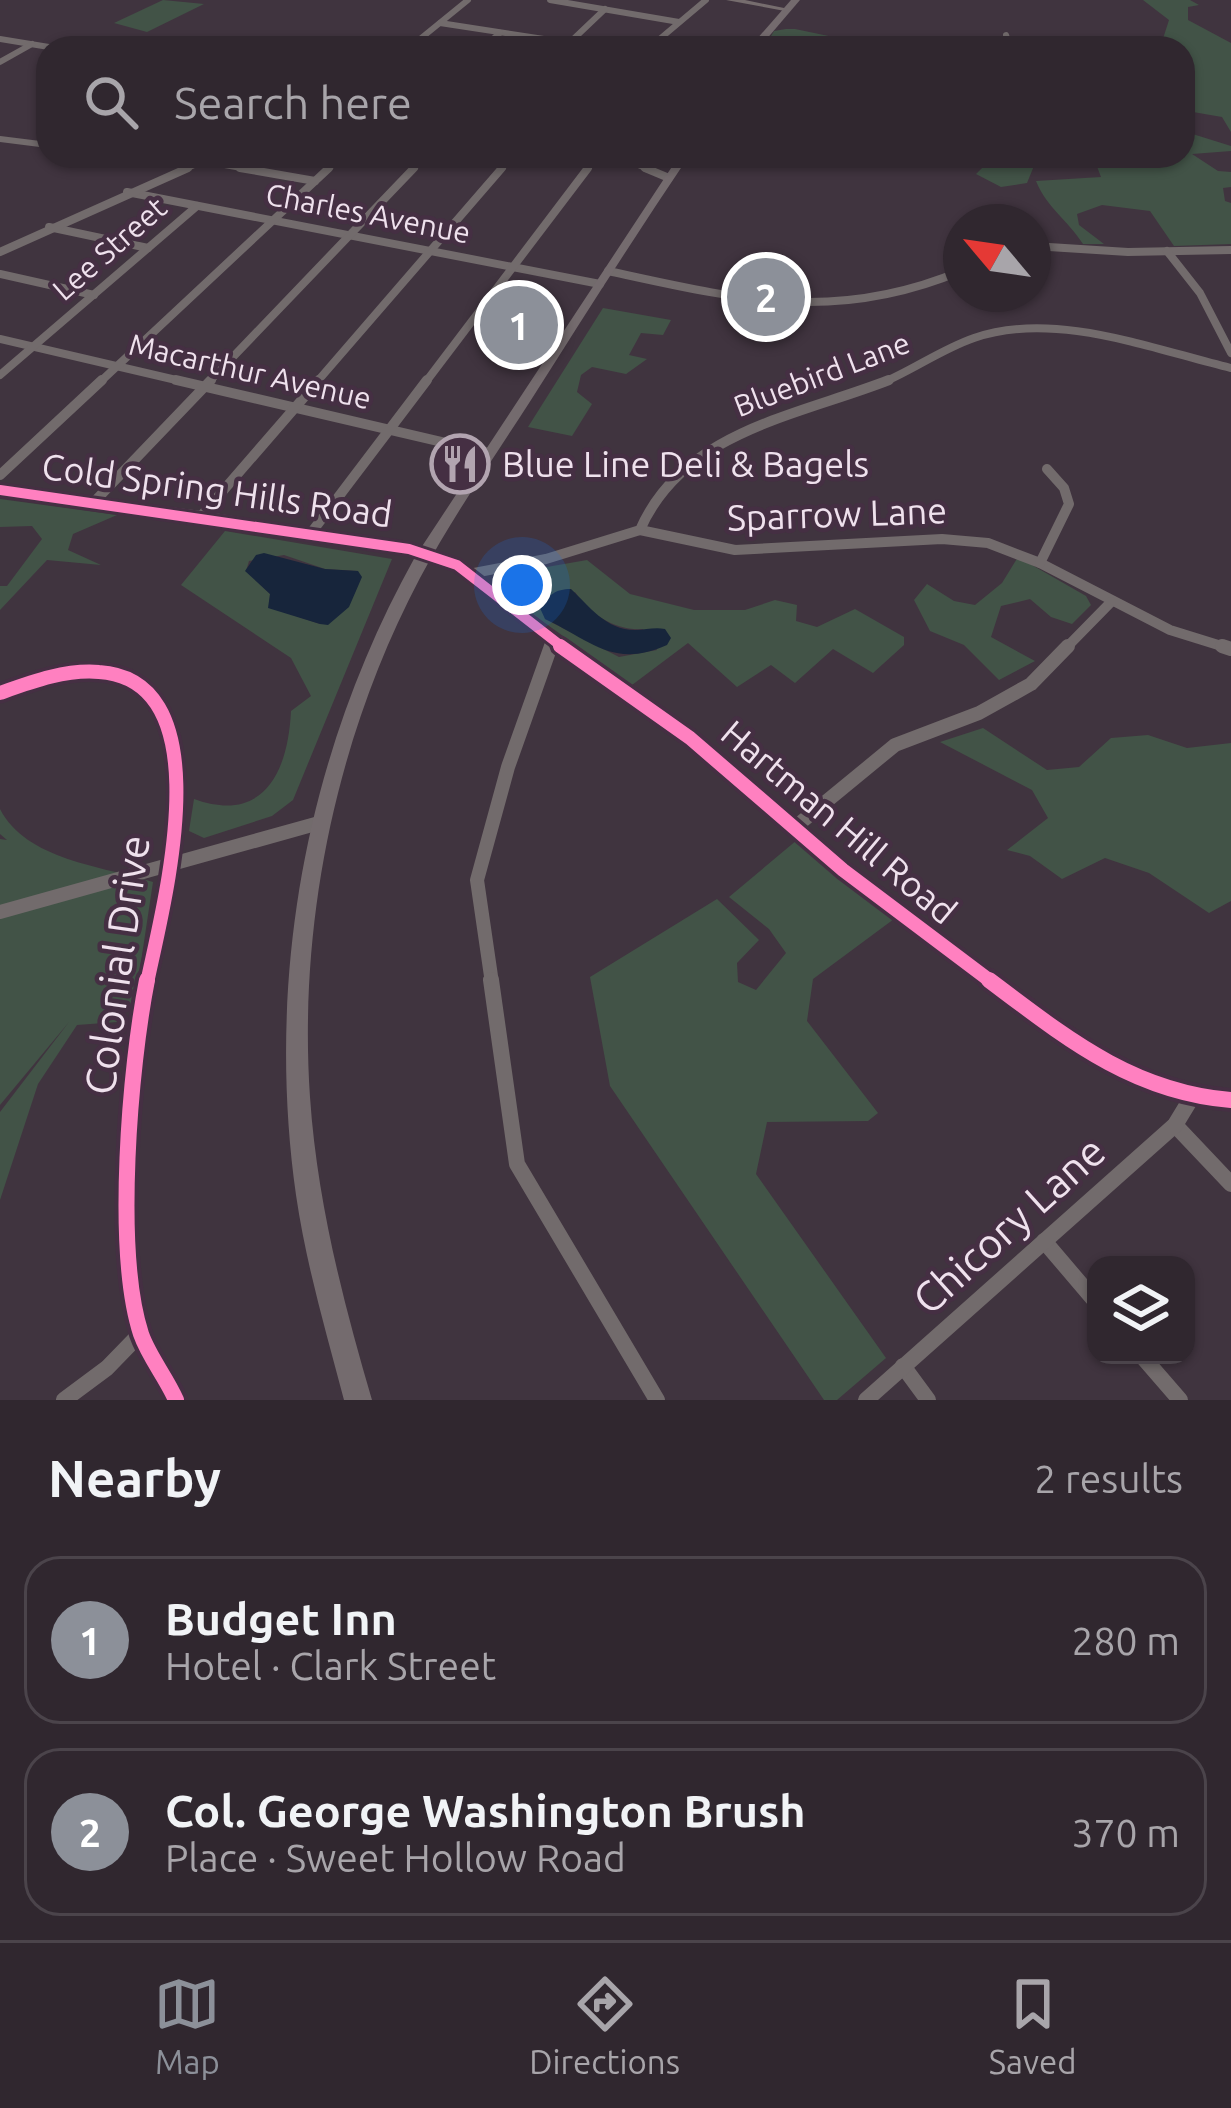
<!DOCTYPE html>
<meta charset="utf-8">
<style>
:root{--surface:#30272f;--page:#382f37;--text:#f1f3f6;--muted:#a8a5aa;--line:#4b444b;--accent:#8c9099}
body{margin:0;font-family:Ubuntu,sans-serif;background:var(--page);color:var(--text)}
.controls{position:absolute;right:36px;bottom:36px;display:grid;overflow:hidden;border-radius:24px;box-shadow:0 3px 9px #0004}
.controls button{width:108px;height:108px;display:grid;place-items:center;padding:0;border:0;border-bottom:3px solid var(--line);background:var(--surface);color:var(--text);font:60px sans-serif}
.compass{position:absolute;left:943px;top:204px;width:108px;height:108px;border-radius:50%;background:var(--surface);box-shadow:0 3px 9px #0004;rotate:299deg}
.you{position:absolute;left:522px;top:585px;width:42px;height:42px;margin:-30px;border:9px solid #fff;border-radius:50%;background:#1a73e8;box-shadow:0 0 0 18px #1a73e833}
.badge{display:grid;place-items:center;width:78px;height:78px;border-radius:50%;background:var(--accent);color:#fff;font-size:39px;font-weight:700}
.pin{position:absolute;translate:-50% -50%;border:6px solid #fff;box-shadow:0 3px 12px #0006}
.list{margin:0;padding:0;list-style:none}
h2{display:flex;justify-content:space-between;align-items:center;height:156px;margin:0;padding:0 48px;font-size:51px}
h2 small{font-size:39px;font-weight:400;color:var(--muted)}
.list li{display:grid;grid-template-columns:78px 1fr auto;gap:36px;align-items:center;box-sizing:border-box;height:168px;margin:0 24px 24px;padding:0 24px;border:3px solid var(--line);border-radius:36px}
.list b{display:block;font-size:45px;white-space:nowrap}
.list p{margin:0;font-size:39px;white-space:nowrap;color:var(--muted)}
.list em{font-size:39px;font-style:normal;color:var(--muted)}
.icon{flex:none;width:66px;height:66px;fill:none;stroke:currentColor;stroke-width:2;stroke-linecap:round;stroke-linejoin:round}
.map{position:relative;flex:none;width:1231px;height:1400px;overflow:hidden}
.search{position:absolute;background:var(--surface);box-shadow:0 3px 9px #0004;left:36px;right:36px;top:36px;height:132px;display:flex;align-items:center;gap:30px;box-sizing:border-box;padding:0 42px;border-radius:36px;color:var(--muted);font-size:45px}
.sheet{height:540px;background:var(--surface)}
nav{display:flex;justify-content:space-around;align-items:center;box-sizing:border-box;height:168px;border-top:3px solid var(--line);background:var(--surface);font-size:33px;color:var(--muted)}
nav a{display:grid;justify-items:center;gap:6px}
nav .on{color:var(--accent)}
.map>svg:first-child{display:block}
.green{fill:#425347;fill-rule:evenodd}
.water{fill:#17253b}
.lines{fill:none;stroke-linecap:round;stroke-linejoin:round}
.minor-far4{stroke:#726b6c;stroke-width:6}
.minor-far3{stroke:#726b6c;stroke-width:8}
.minor-far2{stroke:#726b6c;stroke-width:10}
.minor-far1{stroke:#726b6c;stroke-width:14}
.minor{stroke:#726b6c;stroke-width:16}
.tertiary{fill:#726b6c;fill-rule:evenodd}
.secondary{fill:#766d6e;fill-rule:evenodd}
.primary{fill:#746b6e;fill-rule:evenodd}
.cycleway-far2-casing{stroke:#452f43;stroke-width:16}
.cycleway-far1-casing{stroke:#452f43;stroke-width:21}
.cycleway-casing{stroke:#452f43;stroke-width:24}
.cycleway-far2{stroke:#ff80c0;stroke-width:10}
.cycleway-far1{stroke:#ff80c0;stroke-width:14}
.cycleway{stroke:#ff80c0;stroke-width:16}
.labels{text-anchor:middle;stroke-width:9;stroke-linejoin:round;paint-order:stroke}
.far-street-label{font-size:30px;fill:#efe1ed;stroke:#452f43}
.poi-label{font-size:36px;fill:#efe1ed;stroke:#452f43;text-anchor:start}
.street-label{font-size:36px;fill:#efe1ed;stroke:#452f43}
.near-street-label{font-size:42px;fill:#efe1ed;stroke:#452f43}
</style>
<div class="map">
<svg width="1231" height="1400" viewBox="0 0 1231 1400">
<rect width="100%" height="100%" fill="#40343f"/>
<g class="green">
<path d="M163 0 204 4 147 32 114 23Z"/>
<path d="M1143 0H1190L1199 5 1188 7V20L1231 43V132L1222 117 1193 112 1183 119V48H1160L1169 20Z"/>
<path d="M786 29H795L886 48H764L774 31Z"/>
<path d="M1183 131 1231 146V151L1192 154 1218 171 1231 172V187L1223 188 1225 201 1231 203V244L1174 246 1150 211 1102 205 1077 214 1079 225 1104 244H1083C1067 219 1047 208 1036 181L1101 177 1093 156H1183Z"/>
<path d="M988 156H1038L1027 183 1001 187 976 174 990 160Z"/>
<path d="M603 308 671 320 663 335 641 333 629 355 647 359 626 374 592 367 581 375 577 392 592 404 572 436 528 427Z"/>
<path d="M0 499 117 515 73 534 68 550 101 565 47 560 0 610V586H7L42 539 32 526 0 527Z"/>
<path d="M225 531 392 559 293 800 272 816 204 838 189 831 194 799C263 824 288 773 291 711L311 696 291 658 181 585ZM284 555 325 569 358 571C360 599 342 611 320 624L269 607 270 594 246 571 249 561Z"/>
<path d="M1018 557 1086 596 1091 605 1072 624 1051 617 1030 599 1001 606 991 637 1035 661 999 680 964 645 930 631 914 600 927 584 954 601 975 605 1002 583Z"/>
<path d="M587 560 630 594 694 610H745L775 600 797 605 796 621 817 627 855 609 904 637V645L873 673 833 649 795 683 771 665 737 687 688 643 632 685 493 586 501 575ZM575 592C590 614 615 631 643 629L657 650 619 657 545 619Z"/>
<path d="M983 728 1047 770 1079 767 1111 738 1148 735 1187 748 1231 743V901L1209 913 1149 873 1105 858 1062 879 1030 856 1007 850 1048 818 1032 790 940 742Z"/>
<path d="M0 809C26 860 102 866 153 882L134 1008 120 1011 117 1022 77 1025 38 1084 0 1200V1112L69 1022 0 1105V839L7 840 0 834Z"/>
<path d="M797 840 894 919 813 979 807 1021 878 1113 868 1121 767 1122 756 1174 886 1358 837 1400H824L610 1086 590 977 717 899 759 940 737 963 738 982 756 990 786 953 769 929 729 897Z"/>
</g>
<g class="water">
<path d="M264 553 325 569 358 571 362 577 349 607 328 625 320 624 268 608 270 594 245 571 256 555Z"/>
<path d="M571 589C589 606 606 630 635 630 646 630 654 627 665 629L671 638 667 645C613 669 592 641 545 619L540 608C549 595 555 589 571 589Z"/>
</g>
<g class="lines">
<g class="minor-far4">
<path d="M550 0 679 22"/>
<path d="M440 23 570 43"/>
<path d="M1006 35 1010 48"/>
<path d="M0 39 55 48"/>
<path d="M565 47 605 9"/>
<path d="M409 48 468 0"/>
<path d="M482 48 500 33"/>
<path d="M649 48 706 0"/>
<path d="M0 62 32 44"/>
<path d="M0 139 48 145"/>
<path d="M206 156 219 164 257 171"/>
<path d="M618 156 652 171"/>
<path d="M181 171 214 156"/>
<path d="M326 171 342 156"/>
<path d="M411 171 425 156"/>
<path d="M499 171 512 156"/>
<path d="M586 171 597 156"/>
</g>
<g class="minor-far3">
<path d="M240 168 315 181"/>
<path d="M645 168 669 178"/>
<path d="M127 192 600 284"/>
<path d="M49 227 148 248"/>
<path d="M1033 246 1128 252 1231 250"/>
<path d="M1167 251 1200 293 1231 353"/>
<path d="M0 252 188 168"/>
<path d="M608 271C737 299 834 324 961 271"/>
<path d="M0 274 94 295"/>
<path d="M0 339 189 383"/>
<path d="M0 375 197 206"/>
<path d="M99 383 329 168"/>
<path d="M208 383 414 168"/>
<path d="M316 383 502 168"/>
<path d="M425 383 588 168"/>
<path d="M882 383C913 370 942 349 974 338 1054 310 1152 349 1231 368"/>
</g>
<g class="minor-far2">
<path d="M176 380 489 453"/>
<path d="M0 475 102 380"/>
<path d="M95 501 211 380"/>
<path d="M202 515 319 380"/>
<path d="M640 530 735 550 942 539 988 543 1040 563 1170 630 1231 649"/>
<path d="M311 533 427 380"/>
<path d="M425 552 457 565 565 649"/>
<path d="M1040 563 1069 504 1064 488 1047 469"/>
<path d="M469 574 546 559 640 530C683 431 797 416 889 380"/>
<path d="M550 649 553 641"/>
<path d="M1065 649 1111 602"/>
</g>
<g class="minor-far1">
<path d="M560 646 690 738 843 870 993 983"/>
<path d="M1222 646 1231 649"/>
<path d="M0 693C31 682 66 669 99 672 226 680 162 909 147 983"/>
<path d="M794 828 895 745 979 713 1031 684 1068 646"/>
<path d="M0 912 319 823"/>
<path d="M492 983 477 880 508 767 551 646"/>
</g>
<g class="minor">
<path d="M147 980C130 1066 114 1251 141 1334 149 1357 166 1377 176 1400"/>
<path d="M491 980 517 1164 657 1400"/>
<path d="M989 980C1065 1037 1132 1092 1231 1100"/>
<path d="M1175 1125 1231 1184"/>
<path d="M1044 1241 1096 1302"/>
<path d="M1141 1355 1180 1400"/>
<path d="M903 1366 928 1400"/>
<path d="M64 1400 107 1368 141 1333"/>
<path d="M866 1400 1175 1125 1192 1097"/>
</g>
<path class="tertiary" d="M0 486 202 511 425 547 432 552 425 557 202 519 0 494Z"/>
<path class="secondary" d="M726 0H745L789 9 785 11Z"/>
<g class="primary">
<path d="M791 0H800L759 48H749Z"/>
<path d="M679 156H689C635 236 583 318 531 400 493 459 453 516 420 578 337 735 298 921 310 1097 317 1201 343 1301 372 1400H344C326 1332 306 1264 296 1195 265 975 307 751 415 557Z"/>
</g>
<g class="cycleway-far2-casing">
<path id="cycleway-far2" d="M0 490 409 549 457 565 565 649"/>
</g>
<g class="cycleway-far1-casing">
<g id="cycleway-far1">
<path d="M560 646 690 738 843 870 993 983"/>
<path d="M0 693C31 682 66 669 99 672 226 680 162 909 147 983"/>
</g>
</g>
<g class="cycleway-casing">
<g id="cycleway">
<path d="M147 980C130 1066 114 1251 141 1334 149 1357 166 1377 176 1400"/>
<path d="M989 980C1065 1037 1132 1092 1231 1100"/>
</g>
</g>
<use href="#cycleway-far2" class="cycleway-far2"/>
<use href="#cycleway-far1" class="cycleway-far1"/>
<use href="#cycleway" class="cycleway"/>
</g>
<defs>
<g id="restaurant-ring" transform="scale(3)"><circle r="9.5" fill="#452f43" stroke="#b2a4b0" stroke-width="1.5"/><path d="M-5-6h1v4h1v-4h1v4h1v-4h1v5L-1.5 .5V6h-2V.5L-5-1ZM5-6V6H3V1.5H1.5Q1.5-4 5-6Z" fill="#b2a4b0"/></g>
</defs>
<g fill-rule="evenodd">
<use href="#restaurant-ring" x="460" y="464"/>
</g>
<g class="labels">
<g class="far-street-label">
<text transform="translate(368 214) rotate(11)" y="10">Charles Avenue</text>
<text transform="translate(110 249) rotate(-41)" y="10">Lee Street</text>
<text transform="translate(250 372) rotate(13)" y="10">Macarthur Avenue</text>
<text transform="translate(822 375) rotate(-21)" y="10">Bluebird Lane</text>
</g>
<g class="poi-label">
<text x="502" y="477">Blue Line Deli &amp; Bagels</text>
</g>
<g class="street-label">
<text transform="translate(217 490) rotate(8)" y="13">Cold Spring Hills Road</text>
<text transform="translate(837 514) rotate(-2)" y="13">Sparrow Lane</text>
<text transform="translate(839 822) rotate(40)" y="13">Hartman Hill Road</text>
</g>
<g class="near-street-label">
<text transform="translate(117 965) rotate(-82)" y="15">Colonial Drive</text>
<text transform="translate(1009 1225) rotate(-42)" y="15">Chicory Lane</text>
</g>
</g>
</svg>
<div class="controls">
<button><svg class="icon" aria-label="layers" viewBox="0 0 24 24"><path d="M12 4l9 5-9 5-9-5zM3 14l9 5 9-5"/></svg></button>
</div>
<svg class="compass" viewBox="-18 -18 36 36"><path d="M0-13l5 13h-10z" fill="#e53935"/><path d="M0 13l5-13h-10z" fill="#a8a5aa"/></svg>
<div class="you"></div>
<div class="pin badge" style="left:519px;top:325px">1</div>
<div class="pin badge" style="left:766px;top:297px">2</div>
<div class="search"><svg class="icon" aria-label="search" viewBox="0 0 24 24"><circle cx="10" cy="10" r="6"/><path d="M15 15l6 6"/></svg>Search here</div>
</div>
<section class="sheet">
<h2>Nearby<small>2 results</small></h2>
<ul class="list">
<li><span class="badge">1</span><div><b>Budget Inn</b><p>Hotel · Clark Street</p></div><em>280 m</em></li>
<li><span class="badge">2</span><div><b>Col. George Washington Brush</b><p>Place · Sweet Hollow Road</p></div><em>370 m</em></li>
</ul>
</section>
<nav>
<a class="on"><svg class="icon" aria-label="map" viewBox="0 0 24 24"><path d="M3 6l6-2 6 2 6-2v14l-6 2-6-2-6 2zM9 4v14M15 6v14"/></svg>Map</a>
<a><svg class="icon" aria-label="directions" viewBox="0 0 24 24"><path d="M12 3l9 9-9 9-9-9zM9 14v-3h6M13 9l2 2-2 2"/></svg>Directions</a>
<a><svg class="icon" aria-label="saved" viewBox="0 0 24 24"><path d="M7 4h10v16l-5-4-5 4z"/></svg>Saved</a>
</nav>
